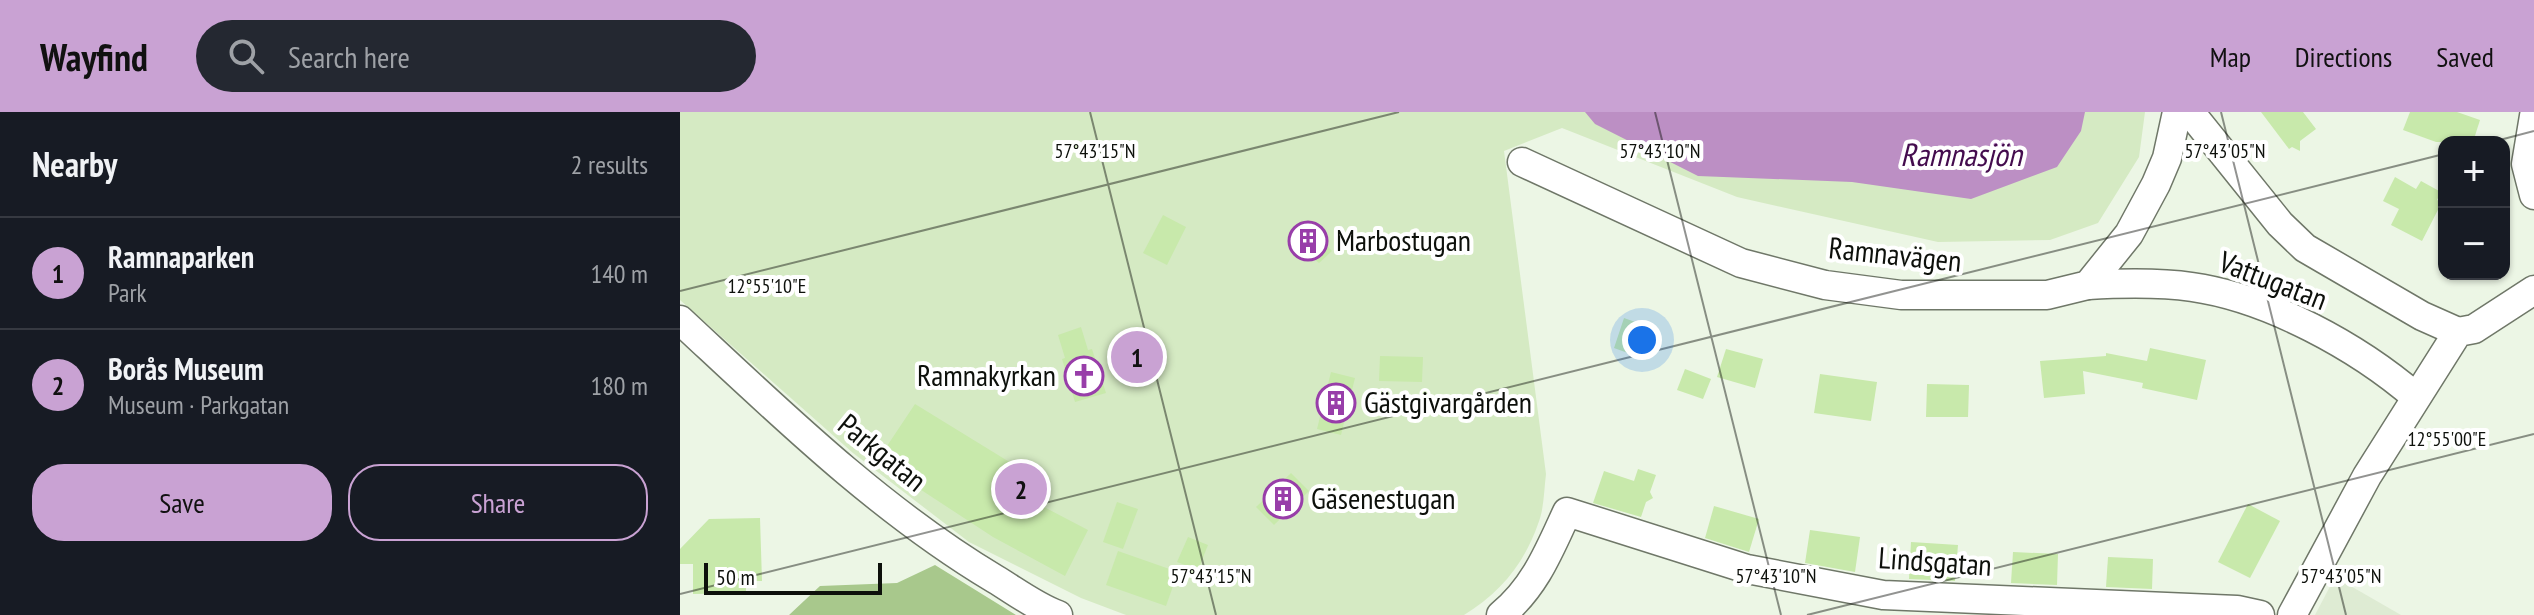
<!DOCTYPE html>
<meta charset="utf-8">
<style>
:root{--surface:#171b24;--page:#242831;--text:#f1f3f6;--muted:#9ea1a6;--line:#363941;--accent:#c9a2d3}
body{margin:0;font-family:"PT Sans Narrow",sans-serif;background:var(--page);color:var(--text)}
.controls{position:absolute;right:24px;top:24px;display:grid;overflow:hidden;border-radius:16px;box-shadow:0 2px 6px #0004}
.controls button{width:72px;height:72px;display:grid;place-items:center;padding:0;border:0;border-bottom:2px solid var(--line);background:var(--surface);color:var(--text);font:40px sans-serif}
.scale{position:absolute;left:24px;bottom:20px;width:178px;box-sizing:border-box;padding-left:8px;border:4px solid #0d100b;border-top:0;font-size:22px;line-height:28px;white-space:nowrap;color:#0d100b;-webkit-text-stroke:6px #fff;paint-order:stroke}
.you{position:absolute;left:962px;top:228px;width:28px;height:28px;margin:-20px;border:6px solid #fff;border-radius:50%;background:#1a73e8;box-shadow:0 0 0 12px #1a73e833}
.badge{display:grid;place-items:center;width:52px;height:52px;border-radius:50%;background:var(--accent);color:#111;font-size:26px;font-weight:700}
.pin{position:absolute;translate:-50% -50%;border:4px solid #fff;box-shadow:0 2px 8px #0006}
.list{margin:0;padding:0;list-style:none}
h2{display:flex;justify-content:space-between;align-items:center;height:104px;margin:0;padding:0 32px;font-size:34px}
h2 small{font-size:26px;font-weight:400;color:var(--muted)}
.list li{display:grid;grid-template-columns:52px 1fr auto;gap:24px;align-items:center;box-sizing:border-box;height:112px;padding:0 32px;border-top:2px solid var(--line)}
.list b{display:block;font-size:30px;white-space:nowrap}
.list p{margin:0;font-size:26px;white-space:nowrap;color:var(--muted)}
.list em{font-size:26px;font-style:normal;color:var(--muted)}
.actions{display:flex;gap:16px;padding:24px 32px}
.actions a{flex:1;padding:18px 0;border:2px solid var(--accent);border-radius:32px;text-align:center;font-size:28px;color:var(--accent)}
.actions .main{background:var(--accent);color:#111}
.icon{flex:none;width:44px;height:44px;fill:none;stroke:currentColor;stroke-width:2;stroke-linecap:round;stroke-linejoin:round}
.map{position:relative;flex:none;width:1854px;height:503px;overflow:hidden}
header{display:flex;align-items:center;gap:48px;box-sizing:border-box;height:112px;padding:0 40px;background:var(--accent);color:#111}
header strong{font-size:38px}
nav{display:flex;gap:44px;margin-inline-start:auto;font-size:28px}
.search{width:560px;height:72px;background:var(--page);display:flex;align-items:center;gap:20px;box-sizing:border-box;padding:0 28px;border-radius:44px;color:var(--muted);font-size:30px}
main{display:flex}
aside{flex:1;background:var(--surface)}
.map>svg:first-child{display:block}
.built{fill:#deebd3}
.green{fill:#d5eac3}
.forest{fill:#a8c88c}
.water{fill:#bc8fc4}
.building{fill:#c8e9ab}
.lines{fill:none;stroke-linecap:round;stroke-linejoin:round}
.street-casing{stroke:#6f7768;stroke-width:31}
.street{stroke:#fff;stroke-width:28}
.ticks{fill:none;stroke:#0d100b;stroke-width:2;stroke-opacity:0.45}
.labels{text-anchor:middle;stroke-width:8;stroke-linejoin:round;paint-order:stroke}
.poi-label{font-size:30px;fill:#0d100b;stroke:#fff;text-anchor:start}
.street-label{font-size:30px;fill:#0d100b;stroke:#fff}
.water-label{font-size:32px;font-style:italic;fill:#440c4e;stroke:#fff}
.ticks-label{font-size:20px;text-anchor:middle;fill:#0d100b;stroke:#fff;stroke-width:8;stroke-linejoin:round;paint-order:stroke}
</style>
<header>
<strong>Wayfind</strong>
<div class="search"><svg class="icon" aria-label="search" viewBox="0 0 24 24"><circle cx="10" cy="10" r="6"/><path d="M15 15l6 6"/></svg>Search here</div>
<nav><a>Map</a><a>Directions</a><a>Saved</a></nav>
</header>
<main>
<aside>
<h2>Nearby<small>2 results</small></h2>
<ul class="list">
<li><span class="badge">1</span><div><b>Ramnaparken</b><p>Park</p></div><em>140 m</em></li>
<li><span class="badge">2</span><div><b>Borås Museum</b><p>Museum · Parkgatan</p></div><em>180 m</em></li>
</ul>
<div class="actions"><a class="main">Save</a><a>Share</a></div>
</aside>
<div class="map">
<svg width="1854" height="503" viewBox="0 0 1854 503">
<rect width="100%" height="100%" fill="#ecf6e5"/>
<path class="built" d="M1655 465 1721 503H1635Z"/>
<path class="green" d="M0 0H1465L1459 45 1418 111 1370 128 1258 130 1057 85 882 16 824 39 866 362C864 378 864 398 858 412 844 452 820 481 784 503H446L401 486 289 430 173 341 0 188Z"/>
<path class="forest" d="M255 453 336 503H109L140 474 217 471Z"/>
<path class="water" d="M905 0H1405L1401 19 1377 55 1291 87 1172 70 1018 64 915 12Z"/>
<g class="building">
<path d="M1581 0H1623L1636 17 1620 29V39L1612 35 1609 37Z"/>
<path d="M1730 0H1777L1800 8 1793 30H1756L1723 18Z"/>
<path d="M1715 65 1736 77 1741 69 1761 80 1757 88 1762 90 1742 129 1711 113 1719 97 1703 89Z"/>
<path d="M483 103 506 115 487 153 463 141Z"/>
<path d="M622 108 652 139 639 151 612 128 614 126 609 120Z"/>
<path d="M944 206 978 218 967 248 934 236Z"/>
<path d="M401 215 408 238 412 237 426 281 395 290 382 247 385 246 378 223Z"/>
<path d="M1470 236 1526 248 1517 288 1462 276 1463 271 1403 259 1405 282 1364 286 1360 249 1426 244V241L1467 249Z"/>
<path d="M1046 237 1083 247 1075 276 1037 265Z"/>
<path d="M700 244 743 245 742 270 699 269Z"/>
<path d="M1005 257 1031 267 1023 287 997 278Z"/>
<path d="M651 260 675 266 661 323 637 317Z"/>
<path d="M1140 262 1197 270 1191 309 1134 301Z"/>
<path d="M1247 272 1289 273 1288 305H1246Z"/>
<path d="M235 292 341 357 336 364 353 375 350 380 367 389 364 395 408 418 385 464 313 425 197 349Z"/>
<path d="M958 357 976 363 970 380 973 386 966 390 961 405 913 391 924 359 954 369Z"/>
<path d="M611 361 629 379 594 413 576 395Z"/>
<path d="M437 390 458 397 443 437 423 430Z"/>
<path d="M1568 392 1600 409 1570 466 1538 450Z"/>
<path d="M1034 394 1079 407 1069 440 1025 426Z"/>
<path d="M80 406 82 469H66V481L13 482V452H0V437L29 407Z"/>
<path d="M1130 418 1180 425 1175 460 1125 451Z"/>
<path d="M508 425 528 433 518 458 497 450Z"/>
<path d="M1231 430 1278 433 1275 469 1229 467Z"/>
<path d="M438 439 498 460 486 494 426 473Z"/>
<path d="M1333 440 1378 442 1377 473 1331 471Z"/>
<path d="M1428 445 1473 447 1472 477 1426 475Z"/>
</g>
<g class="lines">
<g class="street-casing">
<g id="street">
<path d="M1510 0 1600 112 1625 136 1742 204 1778 220"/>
<path d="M1854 4 1846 52 1854 83"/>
<path d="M842 50 1061 151 1145 173 1221 183H1367L1408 173 1449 122 1476 72 1487 46 1497 0"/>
<path d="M1408 173C1443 171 1478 170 1512 175 1589 186 1678 235 1736 285"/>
<path d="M0 208C99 300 198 397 315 467 335 479 356 495 378 503"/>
<path d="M821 503C855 475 869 439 887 400L1067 457 1203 483 1557 498 1580 503"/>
<path d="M1612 503 1687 364 1778 220 1794 217 1854 178"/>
</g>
</g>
<use href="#street" class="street"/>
</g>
<path class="ticks" d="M410 0 536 503M975 0 1101 503M1541 0 1666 503M1812 30 1854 19M0 179 719 0M0 482 1764 42M1127 503 1854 322"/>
<defs>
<g id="building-ring" transform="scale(2)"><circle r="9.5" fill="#fff" stroke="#983ea9" stroke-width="1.5"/><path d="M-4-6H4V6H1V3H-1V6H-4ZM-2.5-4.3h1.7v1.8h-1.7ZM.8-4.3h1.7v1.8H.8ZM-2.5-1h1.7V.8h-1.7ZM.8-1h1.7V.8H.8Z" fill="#983ea9"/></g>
<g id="church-ring" transform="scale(2)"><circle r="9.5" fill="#fff" stroke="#983ea9" stroke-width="1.5"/><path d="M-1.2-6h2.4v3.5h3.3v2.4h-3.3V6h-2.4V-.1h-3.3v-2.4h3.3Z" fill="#983ea9"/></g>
</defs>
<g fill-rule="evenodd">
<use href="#building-ring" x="628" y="129"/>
<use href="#church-ring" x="404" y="264"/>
<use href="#building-ring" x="656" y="291"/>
<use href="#building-ring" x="603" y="387"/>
</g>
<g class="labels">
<g class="poi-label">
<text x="656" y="139">Marbostugan</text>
<text x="376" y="274" text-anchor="end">Ramnakyrkan</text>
<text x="684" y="301">Gästgivargården</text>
<text x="631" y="397">Gäsenestugan</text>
</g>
<g class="street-label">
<text transform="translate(1215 143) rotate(6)" y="10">Ramnavägen</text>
<text transform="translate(1593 169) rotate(21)" y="10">Vattugatan</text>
<text transform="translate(202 341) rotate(39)" y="10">Parkgatan</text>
<text transform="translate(1255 450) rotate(4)" y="10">Lindsgatan</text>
</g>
<g class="water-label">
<text x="1281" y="54">Ramnasjön</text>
</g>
</g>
<g class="ticks-label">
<text x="415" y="46">57°43'15"N</text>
<text x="980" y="46">57°43'10"N</text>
<text x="1545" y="46">57°43'05"N</text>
<text x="87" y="181">12°55'10"E</text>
<text x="1767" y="334">12°55'00"E</text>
<text x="531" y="471">57°43'15"N</text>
<text x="1096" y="471">57°43'10"N</text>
<text x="1661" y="471">57°43'05"N</text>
</g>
</svg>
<div class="controls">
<button>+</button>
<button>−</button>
</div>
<div class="scale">50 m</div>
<div class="you"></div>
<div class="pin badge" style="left:457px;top:245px">1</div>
<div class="pin badge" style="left:341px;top:377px">2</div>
</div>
</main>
